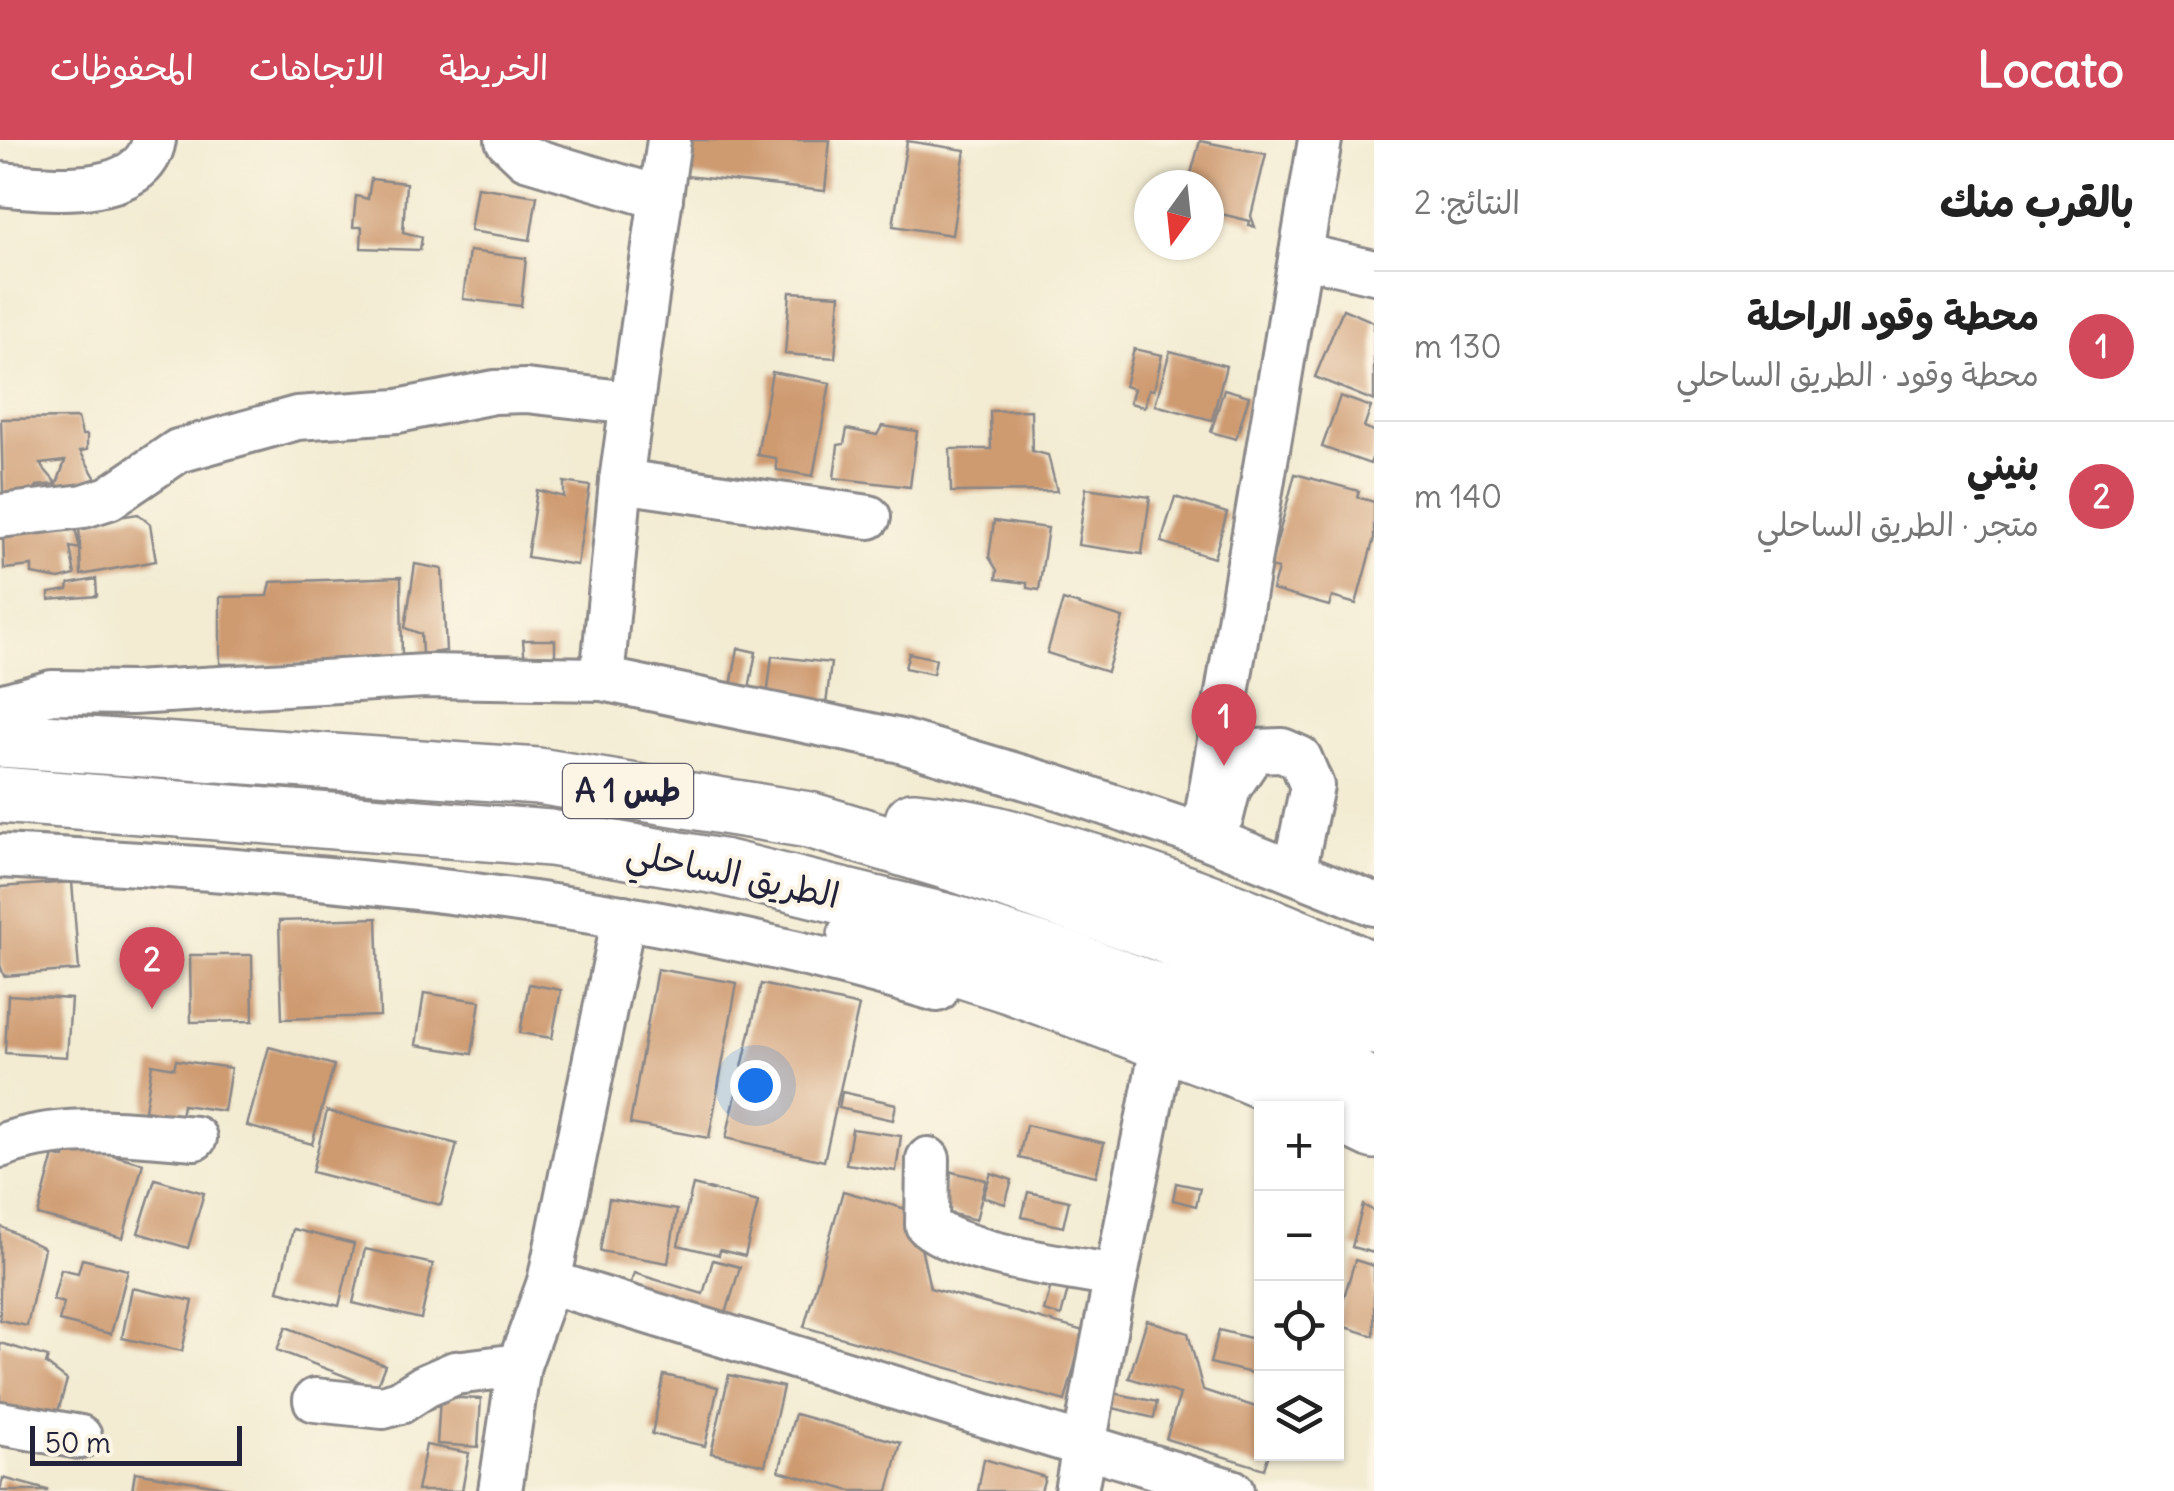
<!DOCTYPE html>
<html lang="ar">
<meta charset="utf-8">
<style>
:root{--surface:#fff;--page:#f2f2f2;--text:#222;--muted:#767676;--line:#e0e0e0;--accent:#d1495b}
body{margin:0;font-family:Delius,"Playpen Sans Arabic",sans-serif;background:var(--page);color:var(--text);direction:rtl}
.controls{position:absolute;right:30px;bottom:30px;display:grid;overflow:hidden;border-radius:0px;box-shadow:0 2px 8px #0004}
.controls button{width:90px;height:90px;display:grid;place-items:center;padding:0;border:0;border-bottom:2px solid var(--line);background:var(--surface);color:var(--text);font:50px sans-serif}
.compass{position:absolute;left:1134px;top:30px;width:90px;height:90px;border-radius:50%;background:var(--surface);box-shadow:0 2px 8px #0004;rotate:195deg}
.scale{position:absolute;left:30px;bottom:25px;width:212px;box-sizing:border-box;padding-left:10px;border:5px solid #22223b;border-top:0;font-size:28px;line-height:35px;white-space:nowrap;color:#22223b;-webkit-text-stroke:8px #fcf5e5;paint-order:stroke}
.you{position:absolute;left:755px;top:945px;width:35px;height:35px;margin:-25px;border:8px solid #fff;border-radius:50%;background:#1a73e8;box-shadow:0 0 0 15px #1a73e833}
.badge{display:grid;place-items:center;width:65px;height:65px;border-radius:50%;background:var(--accent);color:#fff;font-size:32px;font-weight:700}
.pin{position:absolute;translate:-50% -82px;filter:drop-shadow(0 2px 5px #0008)}
.pin::after{content:'';position:absolute;top:52px;width:35px;height:30px;background:inherit;clip-path:polygon(0 0,100% 0,50% 100%)}
.list{margin:0;padding:0;list-style:none}
h2{display:flex;justify-content:space-between;align-items:center;height:130px;margin:0;padding:0 40px;font-size:42px}
h2 small{font-size:32px;font-weight:400;color:var(--muted)}
.list li{display:grid;grid-template-columns:65px 1fr auto;gap:30px;align-items:center;box-sizing:border-box;height:150px;padding:0 40px;border-top:2px solid var(--line)}
.list b{display:block;font-size:38px;white-space:nowrap}
.list p{margin:0;font-size:32px;white-space:nowrap;color:var(--muted)}
.list em{font-size:32px;font-style:normal;color:var(--muted)}
.icon{flex:none;width:55px;height:55px;fill:none;stroke:currentColor;stroke-width:2;stroke-linecap:round;stroke-linejoin:round}
.map{position:relative;flex:none;width:1374px;height:1351px;overflow:hidden;direction:ltr}
header{display:flex;align-items:center;gap:60px;box-sizing:border-box;height:140px;padding:0 50px;background:var(--accent);color:#fff}
header strong{font-size:48px}
nav{display:flex;gap:55px;margin-inline-start:auto;font-size:35px}
main{display:flex}
aside{flex:1;background:var(--surface)}
.map>svg:first-child{display:block}
.building{fill:#ce9a70;fill-rule:evenodd}
.lines{fill:none;stroke-linecap:round;stroke-linejoin:round}
.minor-casing{stroke:#8a8787;stroke-width:48}
.highway-casing{stroke:#8a8787;stroke-width:60}
.minor{stroke:#fff;stroke-width:42}
.highway{stroke:#fff;stroke-width:55}
.labels{text-anchor:middle;stroke-width:8;stroke-linejoin:round;paint-order:stroke}
.shield{fill:#fcf5e5;stroke:#63616e;stroke-width:2.5}
.shield-label{font-size:32px;font-weight:bold;fill:#22223b}
.street-label{font-size:35px;fill:#22223b;stroke:#fcf5e5}
</style>
<header>
<strong>Locato</strong>
<nav><a>الخريطة</a><a>الاتجاهات</a><a>المحفوظات</a></nav>
</header>
<main>
<aside>
<h2>بالقرب منك<small>النتائج: 2</small></h2>
<ul class="list">
<li><span class="badge">1</span><div><b>محطة وقود الراحلة</b><p>محطة وقود · الطريق الساحلي</p></div><em>130 m</em></li>
<li><span class="badge">2</span><div><b>بنيني</b><p>متجر · الطريق الساحلي</p></div><em>140 m</em></li>
</ul>
</aside>
<div class="map">
<svg width="1374" height="1351" viewBox="0 0 1374 1351">
<rect width="100%" height="100%" fill="#fcf5e5"/>
<filter id="ink" filterUnits="userSpaceOnUse"><feTurbulence type="fractalNoise" baseFrequency=".01" numOctaves="2"/><feDisplacementMap in="SourceGraphic" scale="20" xChannelSelector="R" yChannelSelector="G"/><feConvolveMatrix kernelMatrix="1 2 1 2 8 2 1 2 1" color-interpolation-filters="sRGB"/></filter>
<filter id="wash" filterUnits="userSpaceOnUse"><feTurbulence type="fractalNoise" baseFrequency=".0048" numOctaves="4" result="noise"/><feDisplacementMap in="SourceGraphic" scale="40" xChannelSelector="R" yChannelSelector="G"/><feGaussianBlur stdDeviation="2.25" result="paint"/><feColorMatrix in="noise" values="0 0 0 0 0 0 0 0 0 0 0 0 0 0 0 0 0 1.4 0 .05"/><feComposite in="paint" operator="in"/></filter>
<g filter="url(#wash)">
<rect width="100%" height="100%" fill="#f3ecd3"/>
<g id="blocks">
<g class="building">
<path d="M680 0H830L825 51 676 35Z"/>
<path d="M907 1 965 10 952 95 893 86Z"/>
<path d="M1200 1 1266 14 1251 76 1255 87 1249 85 1250 81 1209 71V45H1188Z"/>
<path d="M371 39 406 43 403 92 422 97 420 110 361 108 362 87H353L356 56 368 59Z"/>
<path d="M477 47 537 56 530 100 470 91Z"/>
<path d="M469 111 526 118 521 166 463 159Z"/>
<path d="M790 152 840 155 835 218 785 214Z"/>
<path d="M1343 169 1374 182V261L1315 237Z"/>
<path d="M1134 209 1162 215 1154 250 1149 249 1145 267 1130 263 1134 249 1125 246Z"/>
<path d="M1170 211 1226 226 1212 280 1155 265Z"/>
<path d="M772 232 830 243 813 336 777 330 776 318 757 315Z"/>
<path d="M1224 249 1249 256 1236 299 1211 292Z"/>
<path d="M1340 256 1371 267 1364 287 1374 291V313L1370 324 1322 307Z"/>
<path d="M1031 270 1032 311 1048 315 1057 351 951 352 950 309H991L990 271Z"/>
<path d="M78 278 82 295H87V310L80 311 96 339 84 354 64 358 57 344 37 346 30 356 3 353 1 279ZM65 321 57 344 40 324Z"/>
<path d="M882 286 917 291 910 347 834 338 838 305 844 304 847 289 877 295Z"/>
<path d="M1295 334 1359 351 1357 357 1374 362V398L1356 464 1332 457 1329 466 1272 450 1278 429 1270 427Z"/>
<path d="M564 342 590 346 577 425 527 417 537 350 564 357Z"/>
<path d="M1086 348 1150 357 1142 414 1078 405Z"/>
<path d="M1175 357 1227 373 1214 418 1161 402Z"/>
<path d="M138 374 150 384 156 421 81 435 79 383Z"/>
<path d="M994 381 1048 388 1039 450 1027 448V443L996 439 997 430 989 417Z"/>
<path d="M74 384 80 409 70 407 75 435 59 439 32 434V426L4 429 3 391Z"/>
<path d="M415 424 442 429 446 511 422 514 421 494 405 488Z"/>
<path d="M401 437 402 524H220V457L268 456 271 442Z"/>
<path d="M96 439 97 456 49 460V453L68 450 69 444Z"/>
<path d="M1063 460 1123 478 1107 532 1047 513Z"/>
<path d="M523 500H555V519L525 524Z"/>
<path d="M738 508 756 512 749 549 731 546Z"/>
<path d="M909 513 936 519 933 534 905 528Z"/>
<path d="M772 516 831 523 826 565 767 557Z"/>
<path d="M72 742 79 830 4 836 0 825V747Z"/>
<path d="M377 778 380 876 282 879 279 781Z"/>
<path d="M190 815H252L253 881 191 882Z"/>
<path d="M657 829 737 843 709 998 630 984Z"/>
<path d="M529 844 561 850 552 898 520 893Z"/>
<path d="M761 844 859 866 824 1021 726 998Z"/>
<path d="M424 853 480 861 472 914 416 905Z"/>
<path d="M8 855 71 859 67 917 5 913Z"/>
<path d="M269 907 334 925 312 1004 247 986Z"/>
<path d="M176 920 231 928 224 971 183 965 181 976 145 970 152 924 174 928Z"/>
<path d="M842 952 896 964 893 980 839 968Z"/>
<path d="M327 971 457 1004 441 1065 312 1032Z"/>
<path d="M1026 985 1104 1003 1096 1036 1019 1018Z"/>
<path d="M852 989 901 996 896 1031 846 1024Z"/>
<path d="M68 1003 143 1023 123 1098 38 1075 54 1015 64 1018Z"/>
<path d="M948 1031 986 1040 976 1080 938 1070Z"/>
<path d="M991 1033 1012 1040 1005 1064 983 1057Z"/>
<path d="M155 1039 204 1053 188 1108 138 1093Z"/>
<path d="M1176 1043 1200 1048 1196 1066 1173 1060Z"/>
<path d="M693 1045 758 1062 745 1116 720 1110 719 1115 678 1105Z"/>
<path d="M843 1051 913 1071 930 1148 1084 1191 1065 1261 804 1187Z"/>
<path d="M1028 1052 1069 1061 1063 1087 1022 1077Z"/>
<path d="M609 1059 677 1070 668 1123 600 1111Z"/>
<path d="M1363 1065 1374 1071V1113L1352 1107Z"/>
<path d="M0 1086 44 1108 27 1186 0 1180Z"/>
<path d="M293 1089 354 1104 339 1166 278 1151Z"/>
<path d="M365 1109 433 1124 421 1179 353 1163Z"/>
<path d="M82 1119 128 1130 111 1194 59 1181 64 1163 53 1160 61 1129 78 1133Z"/>
<path d="M713 1120 740 1127 725 1177 629 1149 634 1133 703 1154Z"/>
<path d="M1355 1120 1374 1126V1196L1336 1184Z"/>
<path d="M1052 1142 1069 1146 1061 1176 1044 1171Z"/>
<path d="M132 1148 193 1161 182 1211 122 1198Z"/>
<path d="M1147 1180 1188 1193 1203 1250 1262 1269V1314H1269L1264 1329 1166 1299 1180 1254 1129 1238Z"/>
<path d="M286 1187 385 1225 376 1248 277 1210Z"/>
<path d="M1219 1190 1262 1201 1260 1235 1210 1223Z"/>
<path d="M0 1203 48 1217 46 1224 67 1240 55 1282 0 1267Z"/>
<path d="M664 1235 718 1247 705 1306 652 1294Z"/>
<path d="M729 1235 783 1247 765 1325 711 1313Z"/>
<path d="M1108 1252 1157 1262 1154 1278 1105 1266Z"/>
<path d="M440 1257 481 1259 478 1307 437 1304Z"/>
<path d="M795 1274 901 1303 888 1351H851L779 1331Z"/>
<path d="M426 1305 469 1313 462 1351H417Z"/>
<path d="M984 1319 1045 1337 1041 1351H978Z"/>
<path d="M135 1332 236 1349V1351H132Z"/>
<path d="M3 1338 47 1350V1351H0Z"/>
</g>
</g>
</g>
<g filter="url(#ink)">
<use href="#blocks" fill-opacity="0" stroke="#8a8787" stroke-width="2.5"/>
<g class="lines">
<g class="minor-casing">
<g id="minor">
<path d="M507 0 526 18 661 58"/>
<path d="M0 44C45 48 143 61 154 0"/>
<path d="M1301 115 1374 132"/>
<path d="M621 341 869 377"/>
<path d="M0 376 84 366 109 358 178 311 297 278 398 271 494 252 526 251 632 263"/>
<path d="M602 539 621 341 669 0"/>
<path d="M0 566 52 552 132 553 426 536 602 539 901 601 1053 646 1203 696 1374 764"/>
<path d="M1222 676 1229 648 1254 611 1282 610 1300 618 1312 646 1294 732"/>
<path d="M1203 696 1320 0"/>
<path d="M0 716C316 732 633 759 937 850"/>
<path d="M0 1006C64 982 129 993 195 998"/>
<path d="M928 1019 927 1085C961 1114 1069 1128 1116 1136"/>
<path d="M549 1142 1232 1351"/>
<path d="M315 1260 383 1267 400 1262 425 1246 455 1233 519 1225"/>
<path d="M0 1283 80 1297"/>
<path d="M500 1351 519 1225 549 1142 624 777"/>
<path d="M1076 1351 1101 1211 1163 902"/>
</g>
</g>
<g class="highway-casing">
<g id="highway">
<path d="M0 599 538 636 809 680 959 725 1162 794 1374 887"/>
<path d="M0 655 550 698 722 727 952 783 1066 819 1214 872 1374 947"/>
<path d="M913 680C979 686 1045 707 1108 727 1199 757 1287 790 1374 831"/>
<path d="M856 796 1009 845 1232 928 1327 968"/>
<path d="M1336 973 1374 991"/>
</g>
</g>
<use href="#minor" class="minor"/>
<use href="#highway" class="highway"/>
</g>
</g>
<g class="labels">
<rect class="shield" x="563" y="624" width="130" height="54" rx="8"/>
<g class="shield-label">
<text x="628" y="662">A 1 طس</text>
</g>
<g class="street-label">
<text transform="translate(733 734) rotate(12)" y="12">الطريق الساحلي</text>
</g>
</g>
</svg>
<div class="controls">
<button>+</button>
<button>−</button>
<button><svg class="icon" aria-label="locate" viewBox="0 0 24 24"><circle cx="12" cy="12" r="6"/><path d="M12 2v4M12 18v4M2 12h4M18 12h4"/></svg></button>
<button><svg class="icon" aria-label="layers" viewBox="0 0 24 24"><path d="M12 4l9 5-9 5-9-5zM3 14l9 5 9-5"/></svg></button>
</div>
<svg class="compass" viewBox="-18 -18 36 36"><path d="M0-13l5 13h-10z" fill="#e53935"/><path d="M0 13l5-13h-10z" fill="#767676"/></svg>
<div class="scale">50 m</div>
<div class="you"></div>
<div class="pin badge" style="left:1224px;top:626px">1</div>
<div class="pin badge" style="left:152px;top:869px">2</div>
</div>
</main>
